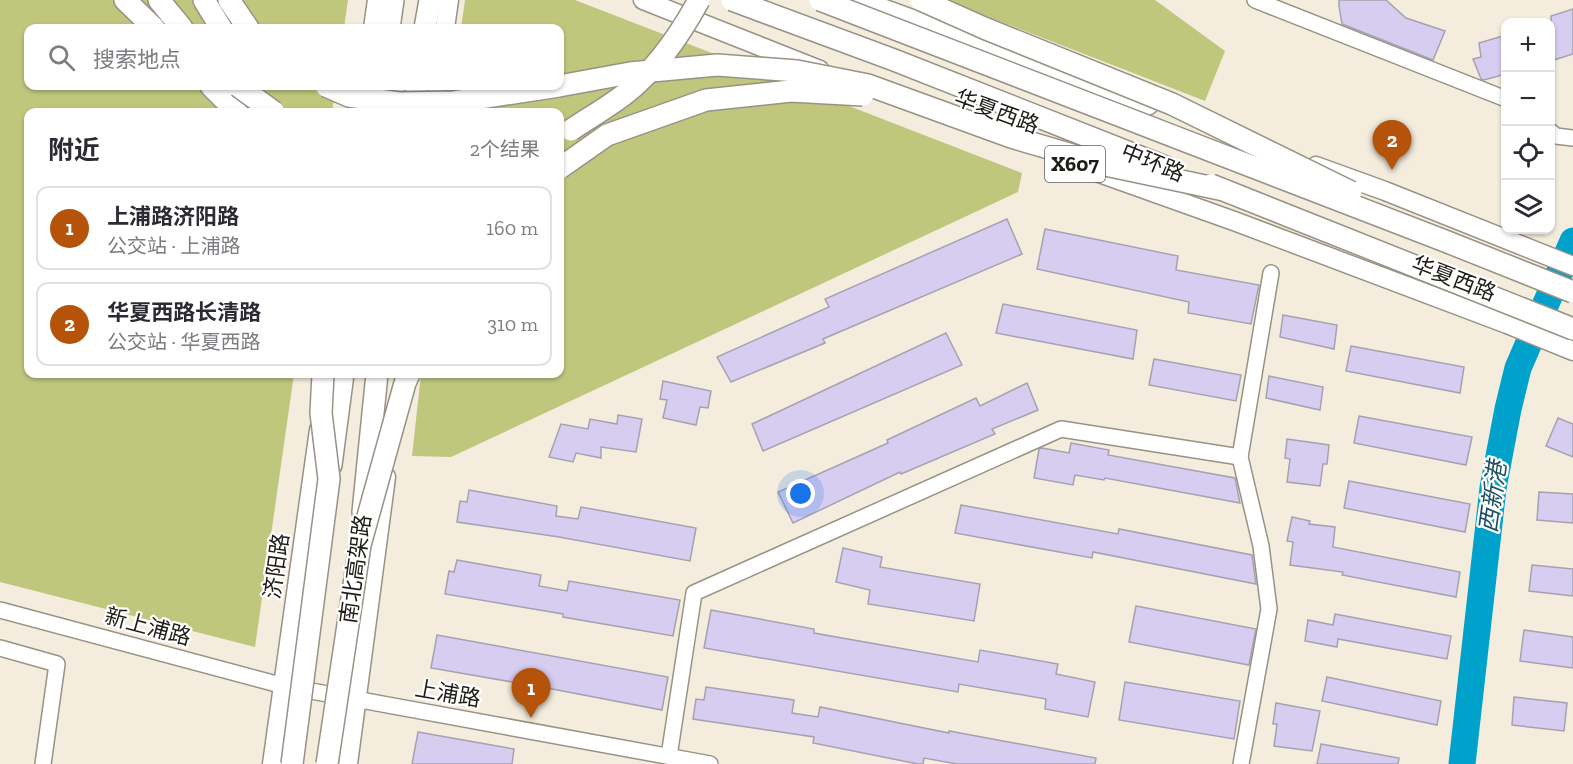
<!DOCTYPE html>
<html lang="zh">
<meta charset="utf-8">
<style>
:root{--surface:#fff;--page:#f7f7f7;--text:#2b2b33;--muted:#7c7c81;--line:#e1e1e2;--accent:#b45309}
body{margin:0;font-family:"Zilla Slab","Noto Sans SC",serif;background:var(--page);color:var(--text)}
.controls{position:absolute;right:18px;top:18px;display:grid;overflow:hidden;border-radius:12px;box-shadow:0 2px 4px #0004}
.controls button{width:54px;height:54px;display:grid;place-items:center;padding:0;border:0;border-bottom:2px solid var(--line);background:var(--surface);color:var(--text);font:30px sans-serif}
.you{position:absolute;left:801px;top:494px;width:21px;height:21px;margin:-15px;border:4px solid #fff;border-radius:50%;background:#1a73e8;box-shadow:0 0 0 9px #1a73e833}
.badge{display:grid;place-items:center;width:39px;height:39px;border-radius:50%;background:var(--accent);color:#fff;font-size:20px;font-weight:700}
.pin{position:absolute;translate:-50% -50px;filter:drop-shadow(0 2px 3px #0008)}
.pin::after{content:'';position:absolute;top:32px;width:21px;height:18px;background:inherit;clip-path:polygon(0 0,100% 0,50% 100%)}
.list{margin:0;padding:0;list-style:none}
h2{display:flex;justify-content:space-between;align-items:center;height:78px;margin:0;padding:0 24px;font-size:26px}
h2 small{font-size:20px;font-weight:400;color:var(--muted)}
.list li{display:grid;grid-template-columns:39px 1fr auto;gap:18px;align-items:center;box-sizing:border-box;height:84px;margin:0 12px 12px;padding:0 12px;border:2px solid var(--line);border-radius:12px}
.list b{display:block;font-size:22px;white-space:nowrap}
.list p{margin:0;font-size:20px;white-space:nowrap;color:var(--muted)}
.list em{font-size:20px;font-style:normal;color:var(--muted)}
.icon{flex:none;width:33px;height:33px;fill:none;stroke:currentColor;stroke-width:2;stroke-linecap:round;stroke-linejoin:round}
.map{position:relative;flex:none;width:1573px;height:764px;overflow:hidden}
.search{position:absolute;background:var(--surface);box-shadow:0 2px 4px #0004;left:24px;top:24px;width:540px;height:66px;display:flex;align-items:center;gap:15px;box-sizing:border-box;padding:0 21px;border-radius:12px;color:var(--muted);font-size:22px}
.panel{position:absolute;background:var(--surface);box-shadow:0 2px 4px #0004;left:24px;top:108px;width:540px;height:270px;border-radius:12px}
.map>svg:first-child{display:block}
.green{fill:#bfc77d}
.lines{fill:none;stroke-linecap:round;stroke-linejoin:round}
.river{stroke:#00a1cb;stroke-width:27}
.building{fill:#d6cdf1;stroke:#a5a2b0;stroke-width:1.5}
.minor-casing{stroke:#989285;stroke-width:18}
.major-casing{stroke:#989285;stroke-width:21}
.highway-casing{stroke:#989285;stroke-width:24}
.minor{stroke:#fff;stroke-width:15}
.major{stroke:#fff;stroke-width:18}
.highway{stroke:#fff;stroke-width:21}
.highway-bridge-casing{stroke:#989285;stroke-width:24;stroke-linecap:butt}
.highway-bridge{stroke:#fff;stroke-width:21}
.labels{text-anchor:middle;stroke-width:4.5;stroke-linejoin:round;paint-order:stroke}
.shield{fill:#fff;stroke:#62605d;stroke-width:1.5}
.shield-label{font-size:21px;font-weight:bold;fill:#1e1c17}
.street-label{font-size:22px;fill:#1e1c17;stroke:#fff}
.water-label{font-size:24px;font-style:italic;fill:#1d5062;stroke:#fff}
</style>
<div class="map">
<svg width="1573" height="764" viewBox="0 0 1573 764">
<rect width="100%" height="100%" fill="#f4edde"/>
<g class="green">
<path d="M0 0H348L344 28H28V86H336L332 112H28V374H294L255 647 0 582Z"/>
<path d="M465 0H575L1022 173 1018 192 451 457 412 456 421 374H560V112H451L454 86H560V28H461Z"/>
<path d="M945 0H1155L1225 51 1205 101Z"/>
</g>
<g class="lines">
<path class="river" d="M1462 764 1493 488 1508 409 1518 368 1573 241"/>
</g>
<g class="building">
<path d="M1339 0H1386L1406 18 1445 31 1433 60 1342 24 1339 6Z"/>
<path d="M1573 9V54L1551 61V16Z"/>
<path d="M1506 35V74L1484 80 1481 79 1473 59 1481 57 1479 43Z"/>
<path d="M1007 219 1022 254 823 339 825 343 731 382 717 357 829 307 825 299Z"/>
<path d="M1045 229 1178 256 1176 270 1259 285 1251 324 1188 313 1189 302 1037 269Z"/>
<path d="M1003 304 1137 330 1133 359 996 333Z"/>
<path d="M1283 315 1337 325 1334 349 1280 337Z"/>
<path d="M946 333 962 365 763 451 752 424Z"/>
<path d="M1351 346 1464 367 1460 393 1346 371Z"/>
<path d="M1154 359 1241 375 1236 401 1149 385Z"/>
<path d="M1269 376 1323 387 1320 410 1266 398Z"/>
<path d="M663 381 711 391 708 408 700 407 696 425 663 418 667 400 660 399Z"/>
<path d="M1027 383 1038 410 992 429 995 434 901 474 900 472 793 523 778 492 888 443 887 440 976 398 980 406Z"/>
<path d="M618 415 642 419 636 452 601 447V458L576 453 573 462 549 457 561 424 588 429 590 419 617 424Z"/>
<path d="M1359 416 1472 437 1466 465 1354 443Z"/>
<path d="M1558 418 1573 424V457L1546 446Z"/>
<path d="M1287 439 1329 445 1327 464H1323L1320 486 1287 482 1290 459 1285 458Z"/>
<path d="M1071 443 1109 450 1108 455 1235 478 1240 503 1105 478 1104 480 1075 475 1073 485 1034 478 1039 449 1042 448 1069 453Z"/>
<path d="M1349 481 1470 504 1465 532 1344 508Z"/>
<path d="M469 490 557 506 556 516 578 519 581 507 696 528 690 561 559 537 457 522 460 501 467 502Z"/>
<path d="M1539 492 1573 494V523L1537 520Z"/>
<path d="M961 505 1118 534 1119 529 1252 555 1256 584 1093 552 1092 558 955 533Z"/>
<path d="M1292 517 1310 521 1309 524 1335 527 1333 547 1460 572 1456 597 1342 575 1343 572 1290 565 1293 542 1287 541Z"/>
<path d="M843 548 882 557 880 567 980 584 974 621 868 604 870 590 836 582Z"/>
<path d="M457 560 541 575 539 586 567 591 569 581 680 600 673 636 563 617V614L445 594 449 571 454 572Z"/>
<path d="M1532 565 1573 569V596L1529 591Z"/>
<path d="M1136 606 1256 629 1249 665 1129 642Z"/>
<path d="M711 610 814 629V633L978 662 980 650 1058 664 1056 674 1095 682 1088 717 1045 709 1046 699 959 684 958 692 704 648Z"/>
<path d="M1335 614 1451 636 1447 659 1338 639 1337 647 1305 641 1308 620 1333 625Z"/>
<path d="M1524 630 1573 637V668L1520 661Z"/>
<path d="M437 635 668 677 662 710 547 688 431 668Z"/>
<path d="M1327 677 1441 701 1437 725 1322 701Z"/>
<path d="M1125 682 1240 701 1234 739 1119 720Z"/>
<path d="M706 687 794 700 792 713 818 717 820 707 949 733V731L1096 758 1095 764H957L924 758 923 764H918L813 743 814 737 693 719 696 699 704 700Z"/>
<path d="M1514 697 1567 703 1564 731 1512 725Z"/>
<path d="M1276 703 1320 711 1312 751 1274 746 1277 724H1273Z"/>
<path d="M418 732 514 749 512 764H412Z"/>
<path d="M1321 744 1399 758 1398 764H1317Z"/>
</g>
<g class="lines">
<g class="minor-casing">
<g id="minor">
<path d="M1255 0 1506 99"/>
<path d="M1550 131 1556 136 1573 138"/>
<path d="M0 610 284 686 710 764"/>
<path d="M0 648 57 664 43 764"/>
<path d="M669 756 694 593 1061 429 1240 457"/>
<path d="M1241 764 1269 609 1261 546 1240 457 1271 273"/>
</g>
</g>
<g class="major-casing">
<g id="major">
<path d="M643 0 820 70"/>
<path d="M860 0 1149 105"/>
<path d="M373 28 377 0"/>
<path d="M445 28 449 0"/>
<path d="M362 112 366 86"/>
<path d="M434 112 438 86"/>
<path d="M1316 166 1385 191 1573 266"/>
<path d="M1091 170 1234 221 1507 324 1573 351"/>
<path d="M272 764 319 430"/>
<path d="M348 764 386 477"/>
</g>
</g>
<g class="highway-casing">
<g id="highway">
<path d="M125 0 154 28"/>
<path d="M159 0 182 28"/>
<path d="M204 0 221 28"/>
<path d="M229 0 248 28"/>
<path d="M389 28 393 0"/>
<path d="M425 28 430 0"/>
<path d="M211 86 237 112"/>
<path d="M377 112 381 86"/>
<path d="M413 112 417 86"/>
<path d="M331 465 343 374"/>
<path d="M363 512 377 374"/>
</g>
</g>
<use href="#minor" class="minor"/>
<use href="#major" class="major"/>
<use href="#highway" class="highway"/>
<g class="highway-bridge-casing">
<g id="highway-bridge">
<path d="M732 0 894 60 1168 168"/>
<path d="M820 0 1445 241 1573 292"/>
<path d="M921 0 984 28 1172 104 1351 192"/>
<path d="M238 86 274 112"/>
<path d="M326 86 349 96 399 103 454 102 559 86 630 73 717 65 797 71 868 85 1011 137 1110 166 1224 190"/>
<path d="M571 130C589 118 608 107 625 94 657 69 680 35 699 0"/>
<path d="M560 168 607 135 706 100 791 91 863 95"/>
<path d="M1211 185 1573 329"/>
<path d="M292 764 329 479 321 413 323 374"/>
<path d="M327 764 360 545 405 383 409 374"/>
</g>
</g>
<use href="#highway-bridge" class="highway-bridge"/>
</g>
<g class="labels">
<rect class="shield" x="1045" y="146" width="60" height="36" rx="4.5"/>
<g class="shield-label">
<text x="1075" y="171">X607</text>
</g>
<g class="street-label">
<text transform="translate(997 111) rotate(20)" y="8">华夏西路</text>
<text transform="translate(1153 162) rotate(22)" y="8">中环路</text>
<text transform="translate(1454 278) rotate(21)" y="8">华夏西路</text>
<text transform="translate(276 566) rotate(-82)" y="8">济阳路</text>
<text transform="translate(355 569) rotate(-82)" y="8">南北高架路</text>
<text transform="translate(148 626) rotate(15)" y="8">新上浦路</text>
<text transform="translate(448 693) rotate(10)" y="8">上浦路</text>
</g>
<g class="water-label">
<text transform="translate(1493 497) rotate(-82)" y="8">西新港</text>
</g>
</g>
</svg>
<div class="controls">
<button>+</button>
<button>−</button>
<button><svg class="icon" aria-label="locate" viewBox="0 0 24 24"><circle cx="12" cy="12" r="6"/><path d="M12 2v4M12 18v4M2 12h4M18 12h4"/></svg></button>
<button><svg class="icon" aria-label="layers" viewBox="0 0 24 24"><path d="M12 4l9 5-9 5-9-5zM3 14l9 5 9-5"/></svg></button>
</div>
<div class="you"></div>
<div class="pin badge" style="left:531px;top:718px">1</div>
<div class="pin badge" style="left:1392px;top:170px">2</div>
<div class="search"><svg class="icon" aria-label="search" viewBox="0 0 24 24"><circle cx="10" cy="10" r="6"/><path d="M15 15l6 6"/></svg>搜索地点</div>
<section class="panel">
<h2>附近<small>2个结果</small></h2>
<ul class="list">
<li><span class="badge">1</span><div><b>上浦路济阳路</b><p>公交站 · 上浦路</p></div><em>160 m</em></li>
<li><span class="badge">2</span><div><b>华夏西路长清路</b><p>公交站 · 华夏西路</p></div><em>310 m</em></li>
</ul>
</section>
</div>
